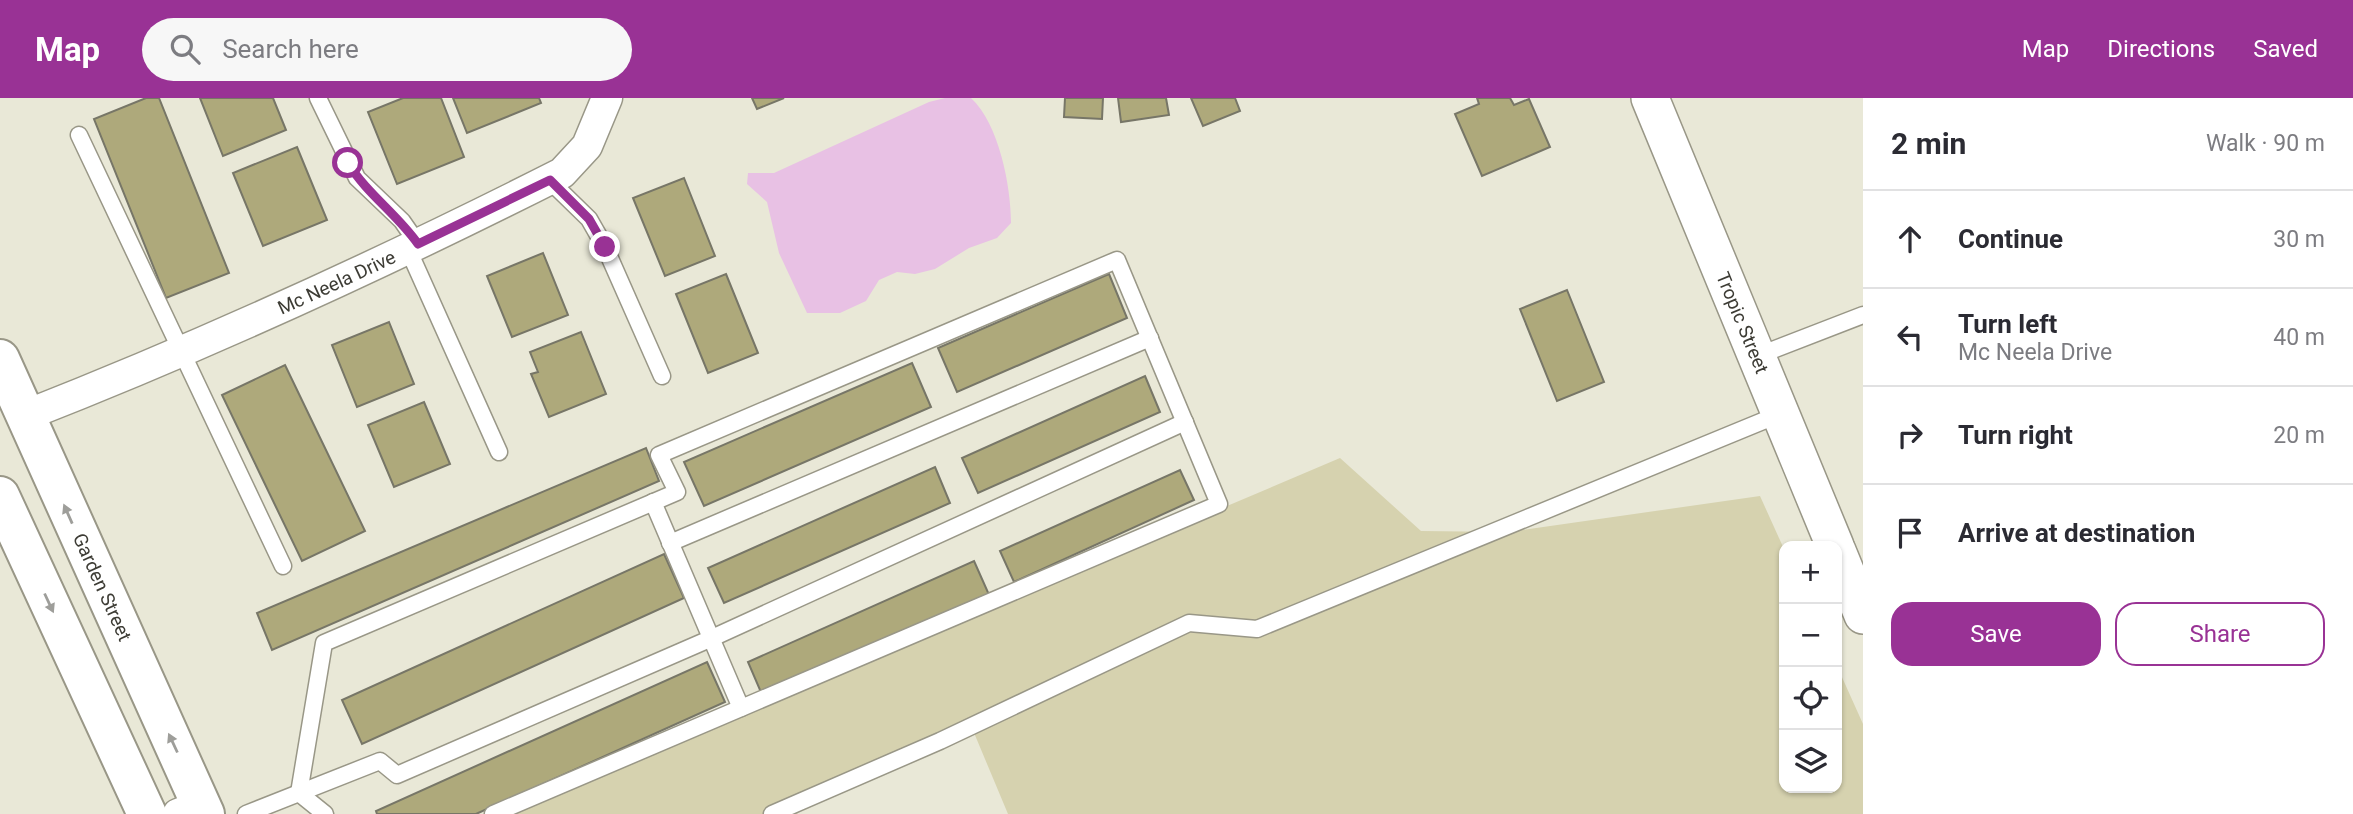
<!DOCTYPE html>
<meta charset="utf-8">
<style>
:root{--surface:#fff;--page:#f7f7f7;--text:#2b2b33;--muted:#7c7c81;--line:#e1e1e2;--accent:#993295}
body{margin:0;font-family:Roboto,sans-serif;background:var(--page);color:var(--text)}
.controls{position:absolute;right:21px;bottom:21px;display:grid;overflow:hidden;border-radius:14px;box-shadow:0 2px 5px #0004}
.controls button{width:63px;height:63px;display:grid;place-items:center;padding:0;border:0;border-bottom:2px solid var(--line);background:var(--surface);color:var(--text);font:35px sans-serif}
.stop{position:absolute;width:21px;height:21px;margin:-16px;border:5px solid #993295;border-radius:50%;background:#fff}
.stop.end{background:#993295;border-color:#fff;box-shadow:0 2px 7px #0008}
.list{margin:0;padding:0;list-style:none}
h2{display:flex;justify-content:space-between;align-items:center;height:91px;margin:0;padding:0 28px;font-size:30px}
h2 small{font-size:23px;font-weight:400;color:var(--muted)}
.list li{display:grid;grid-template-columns:46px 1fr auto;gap:21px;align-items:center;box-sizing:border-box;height:98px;padding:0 28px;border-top:2px solid var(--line)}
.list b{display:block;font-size:26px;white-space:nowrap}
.list p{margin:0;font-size:23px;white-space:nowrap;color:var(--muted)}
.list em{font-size:23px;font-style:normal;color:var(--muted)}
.actions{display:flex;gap:14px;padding:21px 28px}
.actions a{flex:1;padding:16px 0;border:2px solid var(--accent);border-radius:21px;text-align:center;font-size:24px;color:var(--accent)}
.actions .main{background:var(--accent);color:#fff}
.icon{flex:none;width:38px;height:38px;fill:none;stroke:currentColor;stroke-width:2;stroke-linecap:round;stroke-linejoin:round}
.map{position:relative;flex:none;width:1863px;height:716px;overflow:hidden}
header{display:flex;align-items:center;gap:42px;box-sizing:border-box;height:98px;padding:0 35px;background:var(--accent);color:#fff}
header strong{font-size:33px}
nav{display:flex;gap:38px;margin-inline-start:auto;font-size:24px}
.search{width:490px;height:63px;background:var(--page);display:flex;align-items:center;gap:18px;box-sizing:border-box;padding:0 24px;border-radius:38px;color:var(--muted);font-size:26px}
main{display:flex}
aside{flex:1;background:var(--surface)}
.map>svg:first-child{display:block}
.green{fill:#d6d2af}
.water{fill:#e8c1e4}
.building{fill:#aea97b;stroke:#777667;stroke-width:2}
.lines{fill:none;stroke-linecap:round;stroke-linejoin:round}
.service-casing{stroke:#999787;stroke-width:19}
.minor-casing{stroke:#999787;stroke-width:33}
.tertiary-casing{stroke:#999787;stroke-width:40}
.primary-casing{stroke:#999787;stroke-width:42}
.service{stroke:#fff;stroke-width:16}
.minor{stroke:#fff;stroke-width:30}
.tertiary{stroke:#fff;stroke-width:37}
.primary{stroke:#fff;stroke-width:38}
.oneway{fill:#9e9e9a}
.route{stroke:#993295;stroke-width:9}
.labels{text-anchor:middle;stroke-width:7;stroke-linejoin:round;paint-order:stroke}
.street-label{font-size:19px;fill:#3d3c35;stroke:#f7f5e4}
</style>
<header>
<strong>Map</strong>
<div class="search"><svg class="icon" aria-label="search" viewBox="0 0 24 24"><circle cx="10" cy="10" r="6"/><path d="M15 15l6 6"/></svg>Search here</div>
<nav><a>Map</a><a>Directions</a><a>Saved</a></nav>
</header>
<main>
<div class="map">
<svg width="1863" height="716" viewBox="0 0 1863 716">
<rect width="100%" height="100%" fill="#e9e8d7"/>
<path class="green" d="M1340 360 1421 433 1508 434 1760 398 1784 451V690H1837V568L1863 626V716H1008L972 630 785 701 798 716H502Z"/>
<path class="water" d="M945 0H971C999 26 1011 88 1011 125L997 140 969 150 935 171 915 176 897 174 879 182 866 203 840 215H807L779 155 767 104 747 86 748 75H774L929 4Z"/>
<g class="building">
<path d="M146 0H159L229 175 166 200 94 21Z"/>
<path d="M200 0H273L286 32 223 58Z"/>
<path d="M403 0H441L464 59 397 86 368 14Z"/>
<path d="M453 0H539L541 5 467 35Z"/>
<path d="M752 0H784L757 11Z"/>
<path d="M1065 0H1103L1102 21 1064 19Z"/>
<path d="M1118 0H1166L1169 17 1121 24Z"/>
<path d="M1191 0H1235L1240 13 1203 28Z"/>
<path d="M1477 0H1510L1514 7 1529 1 1550 49 1482 78 1455 16 1479 6Z"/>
<path d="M297 49 327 122 263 148 233 75Z"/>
<path d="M684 80 715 158 665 178 633 100Z"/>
<path d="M543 155 568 217 512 239 487 178Z"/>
<path d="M726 176 758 255 708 275 676 196Z"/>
<path d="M1109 176 1127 220 957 294 938 250Z"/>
<path d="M1567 192 1604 284 1557 303 1520 211Z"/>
<path d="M389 224 414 286 357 309 332 247Z"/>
<path d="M581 234 606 296 549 319 531 276 538 274 530 254Z"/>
<path d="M912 265 931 309 704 408 684 364Z"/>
<path d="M285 267 365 433 302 463 222 297Z"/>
<path d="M1145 278 1160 314 978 395 962 360Z"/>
<path d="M424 304 450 366 394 389 368 327Z"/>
<path d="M646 350 659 383 272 552 257 515Z"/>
<path d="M935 369 950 405 724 505 708 470Z"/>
<path d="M1180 372 1194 402 1014 484 1000 453Z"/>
<path d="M664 456 684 500 362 646 342 602Z"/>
<path d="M974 463 990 499 763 599 748 564Z"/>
<path d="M707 564 725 604 476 716H377L376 713Z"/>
</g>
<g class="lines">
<g class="service-casing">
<g id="service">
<path d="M318 0 357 80 402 123 418 146"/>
<path d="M79 37 283 468"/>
<path d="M549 82 589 121 605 149 662 278"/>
<path d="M408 151 499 354"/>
<path d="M1757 258 1863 217"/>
<path d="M653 404 741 610"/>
<path d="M670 445 1150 240"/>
<path d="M299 695 324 545 677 394 659 357 1117 162 1219 406 493 716"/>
<path d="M299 695 325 716"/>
<path d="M246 716 380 663 397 677 712 540 1185 324"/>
<path d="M772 716 940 643 1189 525 1257 531 1780 316"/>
</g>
</g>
<g class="minor-casing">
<g id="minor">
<path id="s1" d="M24 318C208 246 386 164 562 75L587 48 607 0"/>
<path d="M178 716 201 707"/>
</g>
</g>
<g class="tertiary-casing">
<g id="tertiary">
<path id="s2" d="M1650 0 1835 448"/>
<path d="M1837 453 1863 517"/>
</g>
</g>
<g class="primary-casing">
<g id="primary">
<path id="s3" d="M0 261 205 716"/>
<path d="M0 398 147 716"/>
</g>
</g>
<use href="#service" class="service"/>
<use href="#minor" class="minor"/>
<use href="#tertiary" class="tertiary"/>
<use href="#primary" class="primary"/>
</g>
<defs><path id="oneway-solid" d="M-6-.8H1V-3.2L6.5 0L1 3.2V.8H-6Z" transform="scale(1.75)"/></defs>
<g class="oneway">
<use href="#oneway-solid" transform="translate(68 416) rotate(-114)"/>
<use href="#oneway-solid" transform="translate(49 505) rotate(65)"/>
<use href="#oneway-solid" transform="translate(173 645) rotate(-115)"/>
</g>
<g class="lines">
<path class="route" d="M348 65C367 96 397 116 418 146L550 82 589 121 605 149"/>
</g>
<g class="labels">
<g class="street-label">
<text dy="7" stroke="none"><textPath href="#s1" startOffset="340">Mc Neela Drive</textPath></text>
<text dy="7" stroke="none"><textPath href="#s2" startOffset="243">Tropic Street</textPath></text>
<text dy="7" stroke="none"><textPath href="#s3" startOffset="250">Garden Street</textPath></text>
</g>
</g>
</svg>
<div class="controls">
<button>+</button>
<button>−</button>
<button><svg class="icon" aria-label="locate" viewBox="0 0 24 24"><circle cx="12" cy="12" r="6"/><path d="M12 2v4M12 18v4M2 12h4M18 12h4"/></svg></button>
<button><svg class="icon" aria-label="layers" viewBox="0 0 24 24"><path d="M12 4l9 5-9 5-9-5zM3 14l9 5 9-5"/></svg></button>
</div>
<div class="stop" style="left:348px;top:65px"></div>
<div class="stop end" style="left:605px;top:149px"></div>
</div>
<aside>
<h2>2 min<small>Walk · 90 m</small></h2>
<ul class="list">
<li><svg class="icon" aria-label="ahead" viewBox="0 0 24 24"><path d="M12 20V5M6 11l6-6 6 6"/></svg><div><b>Continue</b></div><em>30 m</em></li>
<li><svg class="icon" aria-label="left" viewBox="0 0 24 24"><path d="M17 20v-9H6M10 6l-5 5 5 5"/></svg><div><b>Turn left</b><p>Mc Neela Drive</p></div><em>40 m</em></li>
<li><svg class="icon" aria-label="right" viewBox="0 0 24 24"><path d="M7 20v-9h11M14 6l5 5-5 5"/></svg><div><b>Turn right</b></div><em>20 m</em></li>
<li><svg class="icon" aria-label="arrive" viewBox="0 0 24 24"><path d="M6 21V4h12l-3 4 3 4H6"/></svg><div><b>Arrive at destination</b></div></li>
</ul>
<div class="actions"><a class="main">Save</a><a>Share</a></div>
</aside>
</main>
